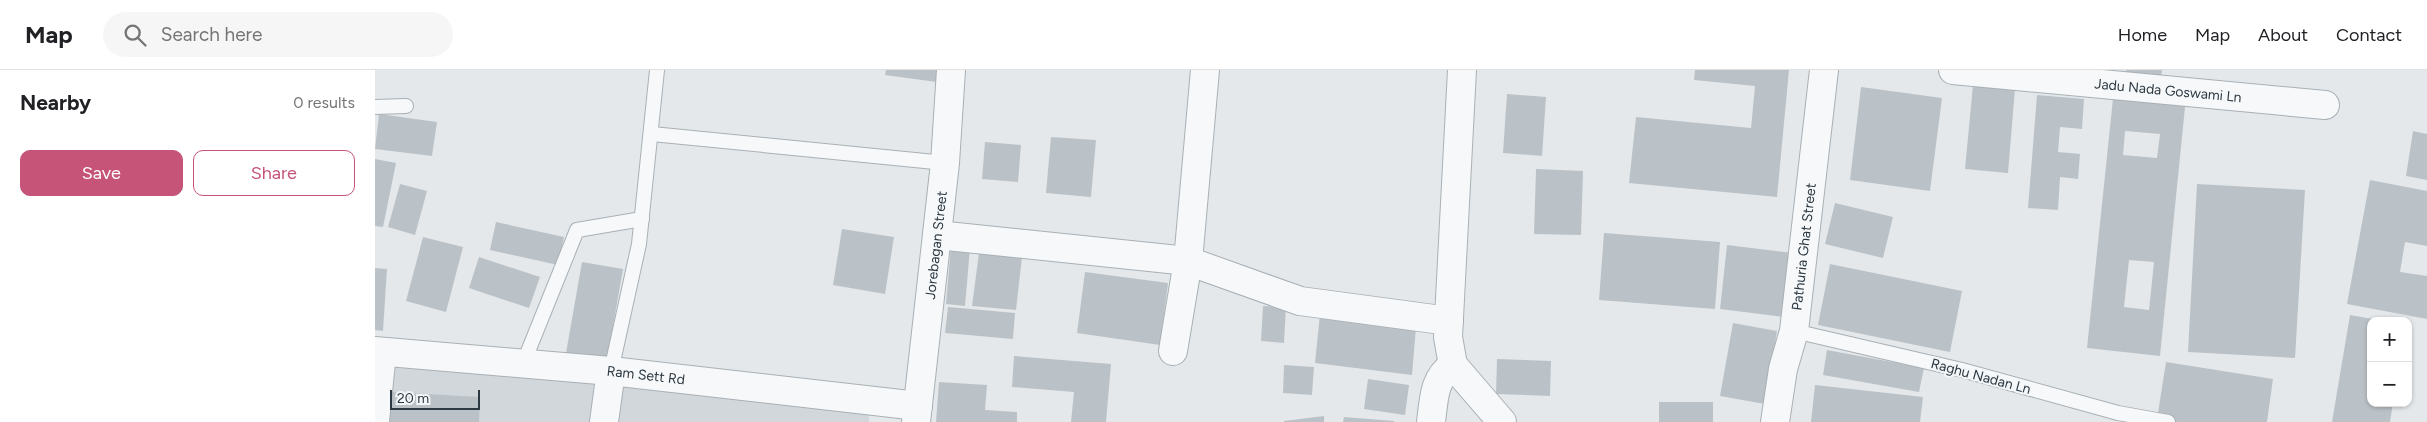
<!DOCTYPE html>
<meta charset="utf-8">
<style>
:root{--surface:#fff;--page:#f6f6f6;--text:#202124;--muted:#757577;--line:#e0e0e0;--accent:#c65378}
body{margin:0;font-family:Figtree,sans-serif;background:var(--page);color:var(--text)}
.controls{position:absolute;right:15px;bottom:15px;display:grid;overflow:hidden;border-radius:10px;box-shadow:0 1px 4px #0004}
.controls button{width:45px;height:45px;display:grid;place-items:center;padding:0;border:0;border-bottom:1px solid var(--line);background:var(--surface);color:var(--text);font:25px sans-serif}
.scale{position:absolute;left:15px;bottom:12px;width:90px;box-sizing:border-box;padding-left:5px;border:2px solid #2c3842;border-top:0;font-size:14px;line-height:18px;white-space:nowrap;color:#2c3842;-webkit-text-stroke:4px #f3f6f8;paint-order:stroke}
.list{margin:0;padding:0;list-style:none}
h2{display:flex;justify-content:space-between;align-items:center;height:65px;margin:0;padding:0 20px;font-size:21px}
h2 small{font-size:16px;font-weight:400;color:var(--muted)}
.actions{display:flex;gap:10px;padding:15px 20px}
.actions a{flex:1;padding:11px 0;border:1px solid var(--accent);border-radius:10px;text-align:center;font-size:18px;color:var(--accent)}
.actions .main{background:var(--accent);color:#fff}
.icon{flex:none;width:28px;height:28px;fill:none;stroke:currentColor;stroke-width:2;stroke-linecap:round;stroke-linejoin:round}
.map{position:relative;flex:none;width:2052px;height:352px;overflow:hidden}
header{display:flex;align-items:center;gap:30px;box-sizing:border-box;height:70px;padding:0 25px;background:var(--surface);border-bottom:1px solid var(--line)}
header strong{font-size:24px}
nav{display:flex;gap:28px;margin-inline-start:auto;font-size:18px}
.search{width:350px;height:45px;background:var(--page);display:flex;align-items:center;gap:12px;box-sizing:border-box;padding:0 18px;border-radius:28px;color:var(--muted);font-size:19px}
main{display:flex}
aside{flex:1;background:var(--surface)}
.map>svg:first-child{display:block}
.built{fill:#d2d7dc}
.building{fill:#bbc2c7;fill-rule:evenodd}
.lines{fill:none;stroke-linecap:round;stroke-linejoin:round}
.service-casing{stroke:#a9b0b5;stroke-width:16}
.minor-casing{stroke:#a9b0b5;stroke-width:30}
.tertiary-casing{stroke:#a9b0b5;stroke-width:30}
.service{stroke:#f6f8f9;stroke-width:14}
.minor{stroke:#f6f8f9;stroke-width:28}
.tertiary{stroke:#f6f8f9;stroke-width:28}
.labels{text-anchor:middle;stroke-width:4;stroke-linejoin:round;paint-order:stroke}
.street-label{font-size:14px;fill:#2c3842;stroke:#f3f6f8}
</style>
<header>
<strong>Map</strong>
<div class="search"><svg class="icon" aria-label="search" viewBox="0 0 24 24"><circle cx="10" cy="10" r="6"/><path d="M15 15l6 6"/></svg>Search here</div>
<nav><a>Home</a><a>Map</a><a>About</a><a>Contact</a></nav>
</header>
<main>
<aside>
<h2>Nearby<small>0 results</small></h2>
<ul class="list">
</ul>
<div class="actions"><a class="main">Save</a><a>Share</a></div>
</aside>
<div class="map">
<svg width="2052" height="352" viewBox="0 0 2052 352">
<rect width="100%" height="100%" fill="#e4e8eb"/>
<path class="built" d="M0 290 494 344V352H0Z"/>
<g class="building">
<path d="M511 0H571L569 13 510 5Z"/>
<path d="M1320 0H1414L1402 127 1254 113 1261 47 1376 58 1380 16 1319 10Z"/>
<path d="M1751 0H1787L1786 8 1750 4Z"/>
<path d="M1598 15 1640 19 1633 103 1590 99Z"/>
<path d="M1486 17 1567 28 1555 121 1475 110Z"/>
<path d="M1739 19 1811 27 1785 286 1712 278ZM1750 61 1785 64 1782 88 1748 85ZM1754 190 1779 192 1774 240 1749 237Z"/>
<path d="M1132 24 1171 27 1167 86 1128 83Z"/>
<path d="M1662 25 1709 29 1707 59 1685 57 1683 82 1705 84 1703 109 1685 107 1683 140 1653 138Z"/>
<path d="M4 44 62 52 57 86 0 79Z"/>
<path d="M2038 61 2052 64V110L2031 106Z"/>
<path d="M676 67 721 70 716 127 671 123Z"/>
<path d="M610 72 646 75 643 112 607 109Z"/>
<path d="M0 89 21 93 8 157 0 156Z"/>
<path d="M1161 99 1208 101 1206 165 1159 164Z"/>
<path d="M1995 110 2052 121V176L2030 172 2025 202 2052 206V249L1972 234Z"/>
<path d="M25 114 52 121 40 165 13 157Z"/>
<path d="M1822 114 1930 120 1920 288 1813 282Z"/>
<path d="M1460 133 1518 147 1508 188 1450 174Z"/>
<path d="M121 152 189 167 183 195 115 180Z"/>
<path d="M467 159 519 167 510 224 458 215Z"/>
<path d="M1229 163 1345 172 1340 239 1224 230Z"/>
<path d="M48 167 88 177 71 242 31 231Z"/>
<path d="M576 175 595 178 590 236 571 234Z"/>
<path d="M1352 175 1418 183 1410 247 1345 239Z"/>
<path d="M604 183 647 187 641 240 597 236Z"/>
<path d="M104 187 165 207 154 238 94 218Z"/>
<path d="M207 192 248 199 232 290 191 283Z"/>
<path d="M1455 194 1587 221 1575 282 1443 255Z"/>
<path d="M0 198 12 199 8 261 0 260Z"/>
<path d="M710 202 793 213 785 275 702 263Z"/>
<path d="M888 236 911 237 909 273 886 271Z"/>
<path d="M573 237 640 243 638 269 570 263Z"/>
<path d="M945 244 1041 257 1037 305 940 293Z"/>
<path d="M1975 245 2003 250 1996 251V333H2018L2015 352H1957Z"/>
<path d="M1358 253 1402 261 1390 334 1345 326Z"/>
<path d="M1452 280 1549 298 1544 322 1448 305Z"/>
<path d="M639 286 736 294 731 352H696L699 322 637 317Z"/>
<path d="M1122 289 1176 291 1175 326 1121 324Z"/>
<path d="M1791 292 1898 309 1892 352H1803L1782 349Z"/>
<path d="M909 295 939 297 937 325 908 323Z"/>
<path d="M993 309 1034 315 1030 345 989 339Z"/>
<path d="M564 312 612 315 610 340 642 342V352H561Z"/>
<path d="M1440 315 1548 327 1545 352H1436Z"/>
<path d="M15 322 105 327 104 352H13Z"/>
<rect x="1284" y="332" width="54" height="20"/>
<path d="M949 346V352H909V351Z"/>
<path d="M969 347 1019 351V352H968Z"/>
</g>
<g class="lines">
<g class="service-casing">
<g id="service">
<path d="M0 37 31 36"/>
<path d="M277 64 570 93"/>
<path d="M1419 261 1587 300 1743 343 1793 352"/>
<path d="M148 294 202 160 267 149"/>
<path d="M236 301 264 174 282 0"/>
</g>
</g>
<g class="minor-casing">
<g id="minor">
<path d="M1087 0 1073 267 1078 295 1127 352"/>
<path id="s1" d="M1578 0 1950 35"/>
<path d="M562 165 813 191 925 231 1074 251"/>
<path id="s2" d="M0 281 236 301 543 336"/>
<path d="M798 281 813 191 830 0"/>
<path d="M0 351 7 282"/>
<path d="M229 352 236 301"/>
<path id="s3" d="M541 352 570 93 576 0"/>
<path d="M1056 352C1059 330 1058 309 1078 295"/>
</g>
</g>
<g class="tertiary-casing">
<g id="tertiary">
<path id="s4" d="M1400 352 1408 299 1419 261 1449 0"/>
</g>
</g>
<use href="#service" class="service"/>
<use href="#minor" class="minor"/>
<use href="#tertiary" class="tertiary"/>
</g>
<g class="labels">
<g class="street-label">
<text dy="5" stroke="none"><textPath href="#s1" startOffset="216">Jadu Nada Goswami Ln</textPath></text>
<text dy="5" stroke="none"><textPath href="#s3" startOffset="178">Jorebagan Street</textPath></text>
<text dy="5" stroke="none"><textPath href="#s4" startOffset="178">Pathuria Ghat Street</textPath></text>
<text dy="5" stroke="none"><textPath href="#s2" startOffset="272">Ram Sett Rd</textPath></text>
<text transform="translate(1606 306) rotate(15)" y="5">Raghu Nadan Ln</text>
</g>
</g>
</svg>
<div class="controls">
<button>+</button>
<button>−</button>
</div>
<div class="scale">20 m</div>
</div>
</main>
